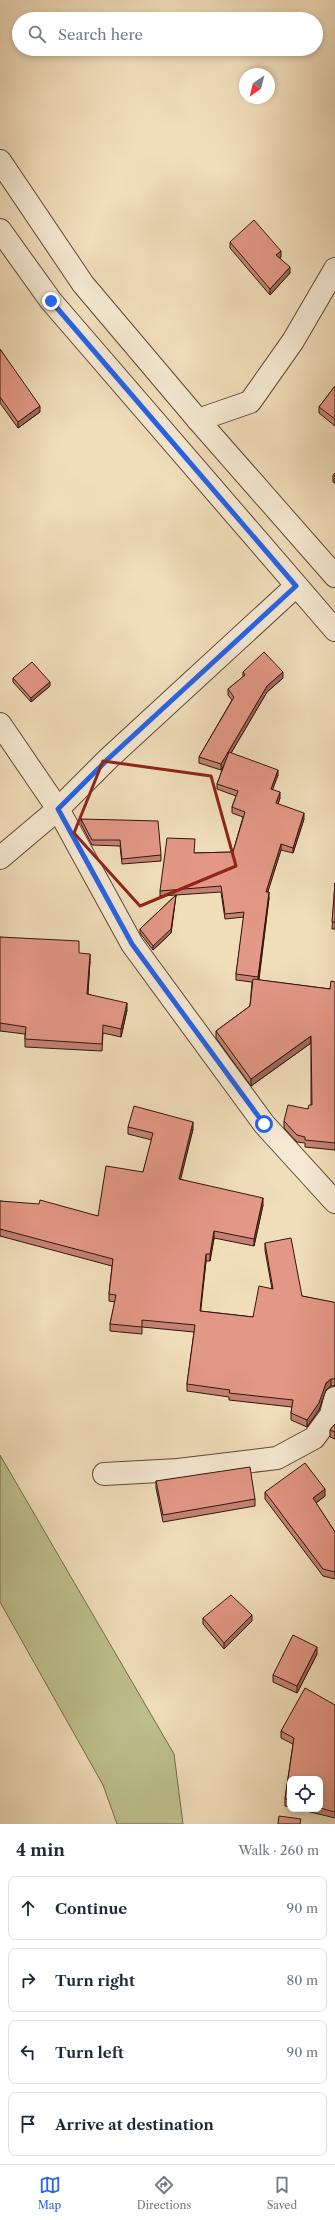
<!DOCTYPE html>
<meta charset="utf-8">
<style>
:root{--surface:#fff;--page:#f2f2f3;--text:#1f2937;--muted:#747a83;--line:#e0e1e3;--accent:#2563eb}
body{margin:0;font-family:"Libre Caslon Text",serif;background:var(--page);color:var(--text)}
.controls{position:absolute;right:12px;bottom:12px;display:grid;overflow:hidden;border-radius:8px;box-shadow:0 2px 6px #0003}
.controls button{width:36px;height:36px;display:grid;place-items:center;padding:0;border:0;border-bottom:1px solid var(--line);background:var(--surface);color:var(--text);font:20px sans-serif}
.compass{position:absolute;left:239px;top:68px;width:36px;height:36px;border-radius:50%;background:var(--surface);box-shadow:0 2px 6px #0003;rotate:215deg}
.stop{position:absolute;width:12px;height:12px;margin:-9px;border:3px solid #2563eb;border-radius:50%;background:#fff}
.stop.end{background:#2563eb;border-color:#fff;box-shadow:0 1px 4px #0008}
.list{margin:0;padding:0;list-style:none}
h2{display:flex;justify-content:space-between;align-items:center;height:52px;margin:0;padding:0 16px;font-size:17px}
h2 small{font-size:13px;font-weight:400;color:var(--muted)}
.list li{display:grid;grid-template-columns:26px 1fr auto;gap:12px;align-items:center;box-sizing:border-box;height:64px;margin:0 8px 8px;padding:0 8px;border:1px solid var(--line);border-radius:8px}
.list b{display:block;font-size:15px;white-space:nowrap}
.list em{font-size:13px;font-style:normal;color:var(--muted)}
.icon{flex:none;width:22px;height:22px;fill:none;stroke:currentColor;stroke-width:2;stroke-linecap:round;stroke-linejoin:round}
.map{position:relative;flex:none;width:335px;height:1824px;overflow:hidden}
.search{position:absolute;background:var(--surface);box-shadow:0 2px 6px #0003;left:12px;right:12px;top:12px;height:44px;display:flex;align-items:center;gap:10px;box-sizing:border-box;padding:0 14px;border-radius:22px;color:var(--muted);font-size:15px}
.sheet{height:340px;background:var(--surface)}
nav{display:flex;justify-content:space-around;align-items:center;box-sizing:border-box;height:56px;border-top:1px solid var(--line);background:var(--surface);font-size:11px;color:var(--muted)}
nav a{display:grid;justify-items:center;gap:2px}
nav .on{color:var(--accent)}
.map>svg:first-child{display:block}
.green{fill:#bdc08d;stroke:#786a4b}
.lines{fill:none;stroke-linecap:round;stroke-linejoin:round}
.minor-casing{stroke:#624735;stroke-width:24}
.minor{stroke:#f5e9d2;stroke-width:22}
.wall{fill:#c38273;stroke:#331509}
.shaded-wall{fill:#9f6a5e;stroke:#331509}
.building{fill:#e39786;stroke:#331509}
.route{stroke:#2563eb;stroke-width:5}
.marked{fill:none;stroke:#8f2418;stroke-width:3;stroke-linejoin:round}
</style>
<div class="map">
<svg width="335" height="1824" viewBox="0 0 335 1824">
<rect width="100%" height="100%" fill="#f0ddba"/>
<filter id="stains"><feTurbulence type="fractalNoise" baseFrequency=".005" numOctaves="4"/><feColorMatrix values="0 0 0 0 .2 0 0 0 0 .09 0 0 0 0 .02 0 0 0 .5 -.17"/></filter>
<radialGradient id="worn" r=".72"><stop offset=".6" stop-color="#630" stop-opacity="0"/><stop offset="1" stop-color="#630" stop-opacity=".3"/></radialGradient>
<path class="green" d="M0 1455 174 1754 183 1824H117L103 1785 0 1602Z"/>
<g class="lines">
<g class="minor-casing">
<g id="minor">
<path d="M0 161 83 284 198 420 335 576"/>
<path d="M0 230 51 301 335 630"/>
<path d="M198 420 250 402 293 341 335 269"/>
<path d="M296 586 109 758 58 809 132 944 264 1124 335 1202"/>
<path d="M0 724 58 809 0 858"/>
<path d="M104 1474 178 1470 277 1458 314 1438 331 1415 335 1398"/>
</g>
</g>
<use href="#minor" class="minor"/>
</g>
<g class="wall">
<path d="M230 242 281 257 280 258 290 273 270 295 230 248Z"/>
<path d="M0 349 40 412 18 428 0 403Z"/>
<path d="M335 386V426L319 413V407Z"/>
<path d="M335 473V483L333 482V475Z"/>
<path d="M243 672 283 678 267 692 231 753 278 775 272 790 280 798 278 804 304 819 293 853 281 850 267 892 269 898 259 980 330 989 335 982V1150L305 1147V1143L297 1142 284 1128V1121L308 1109 311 1105V1043L251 1086 216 1038V1031L250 1006 252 982 236 980V974L244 917 225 919 221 892 176 895 171 933 153 950 140 933V929L176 895 160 896V891L194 853 233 852 243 817 232 813V807L236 796 217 789V784L224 765 221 770 199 763V757L232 700 228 695V689L243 677Z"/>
<path d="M13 678 50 686 31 702 13 682Z"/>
<path d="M81 819 161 855V861L122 864 120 846 92 845 81 824Z"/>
<path d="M335 883V929H332Z"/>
<path d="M0 937 90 961 88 994 127 1010 121 1037 103 1033 102 1051 25 1047V1034L0 1031Z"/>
<path d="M128 1127 193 1129 180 1179 263 1205 254 1246 214 1238 210 1261H206L200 1311 253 1317 272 1289 265 1250V1243L302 1296 335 1303V1386H331L326 1390 319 1410 307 1427 291 1420V1413L292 1407 229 1400V1397L187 1391V1384L194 1332 142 1327V1334L110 1331V1324L115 1302 109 1301V1294L112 1266 0 1236V1201L98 1216 143 1172 152 1140 128 1134Z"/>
<path d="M335 1424V1439L330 1437V1430Z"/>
<path d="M156 1481 255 1499V1506L163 1522 156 1488Z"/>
<path d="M265 1492 325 1496 316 1503 335 1532V1579L323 1576 265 1499Z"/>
<path d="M203 1618 252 1621 224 1649 203 1624Z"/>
<path d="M317 1654 297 1693 273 1682V1675Z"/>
<path d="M335 1705V1818L298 1809H320V1779H290V1807L285 1806V1799L293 1744 281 1738V1731Z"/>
</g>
<g class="shaded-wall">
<path d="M281 251V257L276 261V255Z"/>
<path d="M290 267V273L270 295V289Z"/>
<path d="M40 406V412L18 428V422Z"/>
<path d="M283 672V678L267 692 221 770V764L267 686Z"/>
<path d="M50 682V686L31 702V698Z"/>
<path d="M278 770V775L271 794V789Z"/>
<path d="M280 792V798L276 809V803Z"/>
<path d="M304 813V819L293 853V848Z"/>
<path d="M281 844V850L266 898V892Z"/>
<path d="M269 892V898L258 983V977Z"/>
<path d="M176 895 171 933 153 950V946Z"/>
<path d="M90 954V961L87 1002V994Z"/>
<path d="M127 1003V1010L121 1037V1029Z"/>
<path d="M311 1036V1043L251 1086V1079Z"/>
<path d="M193 1122V1129L179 1186V1179Z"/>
<path d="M263 1198V1205L254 1246V1239Z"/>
<path d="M214 1231V1238L210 1261V1254Z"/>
<path d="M206 1254V1261L200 1318V1311Z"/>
<path d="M331 1379V1386L326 1390 319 1410 307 1427V1420L326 1383Z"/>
<path d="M325 1489V1496L313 1505V1498Z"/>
<path d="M252 1615V1621L224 1649V1643Z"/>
<path d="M317 1647V1654L297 1693V1686Z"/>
</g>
<g class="building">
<path d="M254 220 281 251 276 255 290 267 270 289 230 242Z"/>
<path d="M0 349 40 406 18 422 0 397Z"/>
<path d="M335 386V419L319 407Z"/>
<path d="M264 652 283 672 267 686 221 764 199 757 234 697 228 689 245 675 243 672Z"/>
<path d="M32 662 50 682 31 698 13 678Z"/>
<path d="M229 752 278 770 271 789 280 792 276 803 304 813 293 848 281 844 266 892H269L258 977 236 974 244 912 225 914 221 886 160 891 167 838 195 839 194 853 233 852 245 812 232 807 238 791 217 784Z"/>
<path d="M81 819 158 821 161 855 122 859 120 840H92Z"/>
<path d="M335 883V922H332Z"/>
<path d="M176 895 171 929 153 946 140 929Z"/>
<path d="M0 937 79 941V953L90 954 87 994 127 1003 121 1029 103 1025 102 1044 25 1039 26 1027 0 1023Z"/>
<path d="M253 979 330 989 331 981 335 982V1143L305 1140V1137L297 1135 284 1121 288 1105 308 1109 309 1105H312L311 1036 251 1079 216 1031 250 1006Z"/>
<path d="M134 1106 193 1122 179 1179 263 1198 254 1239 214 1231 210 1254H206L200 1311 253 1317 259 1286 273 1289 265 1243 291 1238 302 1296 333 1302 335 1303V1379H331L326 1383 319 1403 307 1420 291 1413 293 1400 229 1393 230 1390 187 1384 195 1325 142 1320V1327L110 1324 116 1295 109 1294 113 1259 0 1229V1201L39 1204 40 1200 98 1216 106 1166 143 1172 153 1133 128 1127Z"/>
<path d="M335 1424V1432L330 1430Z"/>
<path d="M305 1463 325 1489 313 1498 335 1532V1572L323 1569 265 1492Z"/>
<path d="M250 1467 255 1499 163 1515 156 1481Z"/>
<path d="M231 1595 252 1615 224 1643 203 1618Z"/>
<path d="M293 1635 317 1647 297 1686 273 1675Z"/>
<path d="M305 1688 335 1705V1812L320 1808V1779H290V1800L285 1799 294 1738 281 1731Z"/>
<path d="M279 1816 301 1819 300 1824H278Z"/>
</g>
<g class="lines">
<path class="route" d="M51 301 296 586 109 758 58 809 132 944 264 1124"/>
</g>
<path class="marked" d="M103 761 211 776 236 866 140 906 74 833Z"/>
<rect width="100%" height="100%" filter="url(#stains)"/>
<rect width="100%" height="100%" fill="url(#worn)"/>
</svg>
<div class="controls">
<button><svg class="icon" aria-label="locate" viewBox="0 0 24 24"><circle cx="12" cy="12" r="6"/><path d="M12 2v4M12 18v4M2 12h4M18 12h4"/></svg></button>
</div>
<svg class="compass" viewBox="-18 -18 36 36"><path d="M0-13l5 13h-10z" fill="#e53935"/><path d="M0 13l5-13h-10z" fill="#747a83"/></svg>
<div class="stop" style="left:264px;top:1124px"></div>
<div class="stop end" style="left:51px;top:301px"></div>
<div class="search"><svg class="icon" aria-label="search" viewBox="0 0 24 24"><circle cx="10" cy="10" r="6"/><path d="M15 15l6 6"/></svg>Search here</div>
</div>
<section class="sheet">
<h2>4 min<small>Walk · 260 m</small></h2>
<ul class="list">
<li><svg class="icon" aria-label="ahead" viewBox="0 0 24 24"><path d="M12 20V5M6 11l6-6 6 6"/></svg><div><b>Continue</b></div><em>90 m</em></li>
<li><svg class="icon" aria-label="right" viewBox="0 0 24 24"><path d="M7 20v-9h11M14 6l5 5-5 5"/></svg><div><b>Turn right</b></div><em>80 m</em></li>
<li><svg class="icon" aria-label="left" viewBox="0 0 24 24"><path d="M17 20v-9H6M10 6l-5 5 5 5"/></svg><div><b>Turn left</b></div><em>90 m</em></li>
<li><svg class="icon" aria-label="arrive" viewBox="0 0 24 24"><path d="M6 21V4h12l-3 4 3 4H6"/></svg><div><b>Arrive at destination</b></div></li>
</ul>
</section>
<nav>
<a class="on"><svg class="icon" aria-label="map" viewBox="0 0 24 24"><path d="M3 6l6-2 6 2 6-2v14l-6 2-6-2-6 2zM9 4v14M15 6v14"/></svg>Map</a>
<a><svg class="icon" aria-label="directions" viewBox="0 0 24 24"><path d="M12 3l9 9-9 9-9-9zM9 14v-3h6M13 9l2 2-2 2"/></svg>Directions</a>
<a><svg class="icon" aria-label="saved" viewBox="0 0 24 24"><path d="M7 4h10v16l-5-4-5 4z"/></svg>Saved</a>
</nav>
